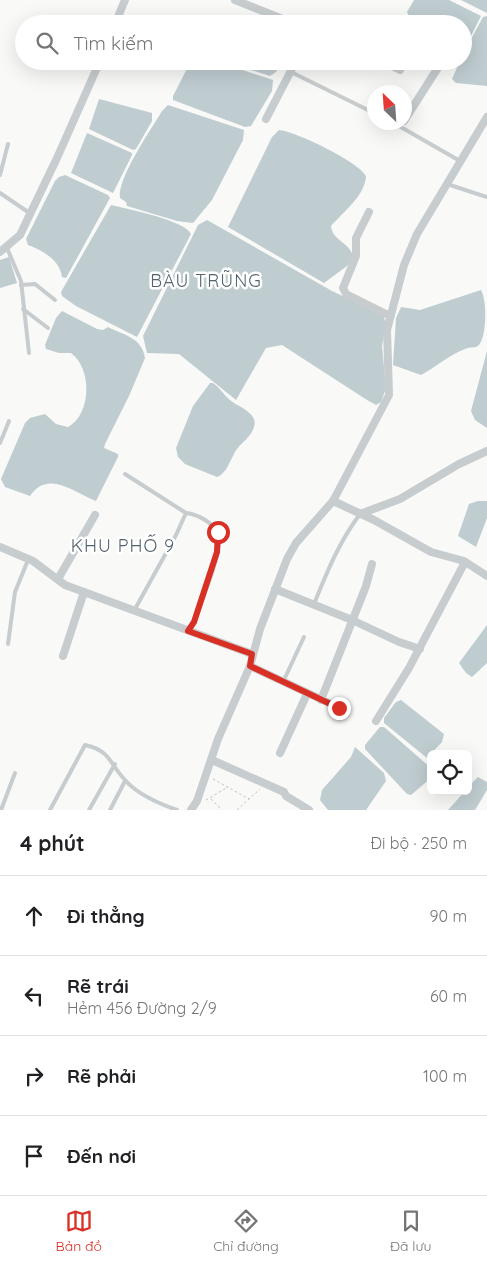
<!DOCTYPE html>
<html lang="vi">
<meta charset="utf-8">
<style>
:root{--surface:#fff;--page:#f6f6f6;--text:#202124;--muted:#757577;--line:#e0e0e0;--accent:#d93025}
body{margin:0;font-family:Quicksand,sans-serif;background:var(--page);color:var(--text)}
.controls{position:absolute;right:15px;bottom:15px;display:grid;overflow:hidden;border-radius:8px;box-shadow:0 5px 20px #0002}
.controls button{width:45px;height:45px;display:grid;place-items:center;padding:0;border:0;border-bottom:1px solid var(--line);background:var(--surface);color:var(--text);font:25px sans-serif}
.compass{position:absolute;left:367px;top:85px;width:45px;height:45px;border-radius:50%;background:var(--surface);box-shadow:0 5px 20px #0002;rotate:335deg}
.stop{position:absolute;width:15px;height:15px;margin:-11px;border:4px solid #d93025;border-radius:50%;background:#fff}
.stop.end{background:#d93025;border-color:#fff;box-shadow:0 1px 5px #0008}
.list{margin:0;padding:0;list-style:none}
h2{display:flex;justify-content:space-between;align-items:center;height:65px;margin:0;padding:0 20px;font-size:21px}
h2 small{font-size:16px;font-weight:400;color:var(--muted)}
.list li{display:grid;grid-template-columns:32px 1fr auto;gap:15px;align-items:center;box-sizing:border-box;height:80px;padding:0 20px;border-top:1px solid var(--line)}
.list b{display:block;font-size:19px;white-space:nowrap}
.list p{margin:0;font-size:16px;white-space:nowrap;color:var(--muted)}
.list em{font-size:16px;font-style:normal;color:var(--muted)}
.icon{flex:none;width:28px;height:28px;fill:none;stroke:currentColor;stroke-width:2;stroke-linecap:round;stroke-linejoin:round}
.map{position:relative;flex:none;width:487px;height:810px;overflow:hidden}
.search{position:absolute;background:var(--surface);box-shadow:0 5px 20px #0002;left:15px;right:15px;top:15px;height:55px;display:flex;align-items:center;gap:12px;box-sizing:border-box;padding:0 18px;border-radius:28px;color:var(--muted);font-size:19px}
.sheet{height:385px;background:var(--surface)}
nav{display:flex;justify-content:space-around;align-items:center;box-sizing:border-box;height:70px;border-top:1px solid var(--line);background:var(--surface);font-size:14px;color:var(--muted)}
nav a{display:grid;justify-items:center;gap:2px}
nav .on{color:var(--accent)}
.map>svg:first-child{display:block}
.water{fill:#bfccd0}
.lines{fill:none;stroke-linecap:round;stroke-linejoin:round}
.path{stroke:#c0c3c5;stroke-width:1;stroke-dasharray:2.5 2.5;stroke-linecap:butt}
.lane{stroke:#c7cccf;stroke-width:4}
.street{stroke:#c7cccf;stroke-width:8}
.route{stroke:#d93025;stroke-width:6}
.labels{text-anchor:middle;stroke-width:5;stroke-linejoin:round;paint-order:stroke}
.neighbourhood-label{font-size:18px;letter-spacing:1px;fill:#54646f;stroke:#fff}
</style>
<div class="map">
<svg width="487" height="810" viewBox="0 0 487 810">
<rect width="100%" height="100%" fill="#f9f9f7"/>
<g class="water">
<path d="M414 0H449L481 16 463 52V24L411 22 407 12Z"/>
<path d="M461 0H487V13Z"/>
<path d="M487 16V86L456 83 452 79 460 61H463V54L483 17Z"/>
<path d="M191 61H215L273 80 272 91 251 126 245 127 173 100V96Z"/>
<path d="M224 61H282L276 72 270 76Z"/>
<path d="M99 99 152 113V121L136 149 133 150 89 129Z"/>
<path d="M168 105 244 130 243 140 212 200 193 223 177 221 127 206 126 202 120 198C117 178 151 130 162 111Z"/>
<path d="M279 130C295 131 359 162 366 176 365 196 343 212 331 226 332 241 352 243 353 258L347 266 324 283 228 227 272 137Z"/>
<path d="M87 133 132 153V155L113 193 71 173Z"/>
<path d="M65 175 108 195 110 198 66 278 62 277C60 260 42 250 28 245L26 239 55 181 59 177Z"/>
<path d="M111 205C127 209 185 220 191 234L137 337 76 306 62 296 61 292Z"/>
<path d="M207 220 332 291 383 315 386 323 382 346 386 388 381 402 376 405 367 400 282 345 266 348 236 400 179 354 147 353 143 336 198 225Z"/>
<path d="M9 257 17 283 0 288V260Z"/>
<path d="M481 290C487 301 487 335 479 345 475 349 470 346 465 349 449 355 436 367 421 375L393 365 396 318 401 307 420 310Z"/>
<path d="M62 311 97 329 103 330 108 327C123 335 142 337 145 358L129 396 105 444 104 448 118 454V457L96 501C75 493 48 469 30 496L5 487 1 479 25 423 30 418 45 414 56 424 68 427C92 414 92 368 71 353H59L46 349 45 345 56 318Z"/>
<path d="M487 351V428L475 420 471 411Z"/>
<path d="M210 383H213C220 388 224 395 230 400 238 407 259 413 254 427 251 438 240 443 235 452 230 461 226 474 217 477L185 464 178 457 176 448 193 406Z"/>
<path d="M478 501H487V518L476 547 458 536 469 504Z"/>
<path d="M487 625V663L472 677 466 673 459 663Z"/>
<path d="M401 700 444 734 442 742 427 758 384 723V718L396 702Z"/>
<path d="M380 727H384L431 768V778L411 795 407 794 365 749V745Z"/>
<path d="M355 747 384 773 386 781 366 810H328L320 800 322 790 351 757Z"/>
<path d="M478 777 487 782V790L475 810H448L465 791H468V787Z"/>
</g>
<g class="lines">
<g class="path">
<path d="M213 779 249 799"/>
<path d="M211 799 222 810"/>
<path d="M206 800 228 787"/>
<path d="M237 810 260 789"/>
</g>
<g class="lane">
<path d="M291 72 374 113"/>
<path d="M392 122 460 161"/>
<path d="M0 175 8 144"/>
<path d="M447 184 487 197"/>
<path d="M0 193 31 214"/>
<path d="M7 248 21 281 29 353"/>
<path d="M21 285 35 284 55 300"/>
<path d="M23 309 48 328"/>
<path d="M0 443 9 421"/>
<path d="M125 474 186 513C197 514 217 524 219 537 221 556 201 602 194 622L188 631"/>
<path d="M314 604C327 572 339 542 360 514"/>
<path d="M135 609 176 535 186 513"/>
<path d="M8 644 15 592 28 560"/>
<path d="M283 682 304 637"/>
<path d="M1 810 15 773"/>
<path d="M50 810 85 745C111 751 109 763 125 780 137 794 160 804 177 810"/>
<path d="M89 810 115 764"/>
<path d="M110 810 125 781"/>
</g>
<g class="street">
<path d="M235 0 295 24"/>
<path d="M115 24 125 0"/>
<path d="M381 61 400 70"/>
<path d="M266 119 296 61"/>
<path d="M404 121 439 66"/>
<path d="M369 212 356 238V256L343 288 346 294 390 316"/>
<path d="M0 252 20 235 57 158 100 61"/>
<path d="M333 501 374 520 431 552 464 561 487 576"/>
<path d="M360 514 400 499 459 464 487 451"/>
<path d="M0 547 33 561 65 585 252 654"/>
<path d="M58 579 95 515"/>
<path d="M275 589 352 620 399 642 420 649"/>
<path d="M63 656 84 592"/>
<path d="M250 666 344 710"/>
<path d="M321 700 366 586 372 564"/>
<path d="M376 721 409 668 465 562"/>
<path d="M280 753 307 694"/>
<path d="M212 760 284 792 286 796 309 810"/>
<path d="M191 810 197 801 218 739 250 666 260 629 287 559 296 543 333 501 389 395 387 330 404 265 417 234 487 117"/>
</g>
</g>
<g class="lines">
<path class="route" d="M218 532 217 552 194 622 188 631 252 654 250 666 339 708"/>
</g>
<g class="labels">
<g class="neighbourhood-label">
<text x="206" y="287">BÀU TRŨNG</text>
<text x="123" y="552">KHU PHỐ 9</text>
</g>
</g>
</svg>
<div class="controls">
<button><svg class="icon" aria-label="locate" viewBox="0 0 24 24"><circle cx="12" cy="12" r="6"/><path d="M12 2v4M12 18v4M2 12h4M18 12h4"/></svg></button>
</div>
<svg class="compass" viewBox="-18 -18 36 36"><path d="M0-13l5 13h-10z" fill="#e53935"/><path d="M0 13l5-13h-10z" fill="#757577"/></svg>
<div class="stop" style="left:218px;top:532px"></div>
<div class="stop end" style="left:339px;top:708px"></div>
<div class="search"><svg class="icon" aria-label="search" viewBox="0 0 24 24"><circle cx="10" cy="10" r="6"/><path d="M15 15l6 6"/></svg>Tìm kiếm</div>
</div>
<section class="sheet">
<h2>4 phút<small>Đi bộ · 250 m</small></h2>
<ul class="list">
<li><svg class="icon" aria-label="ahead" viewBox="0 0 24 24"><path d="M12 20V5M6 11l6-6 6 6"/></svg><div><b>Đi thẳng</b></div><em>90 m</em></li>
<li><svg class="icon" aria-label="left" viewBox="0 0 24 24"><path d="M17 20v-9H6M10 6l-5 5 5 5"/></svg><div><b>Rẽ trái</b><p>Hẻm 456 Đường 2/9</p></div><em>60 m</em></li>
<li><svg class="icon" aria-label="right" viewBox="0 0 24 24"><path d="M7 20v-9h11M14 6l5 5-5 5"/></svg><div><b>Rẽ phải</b></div><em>100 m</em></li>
<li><svg class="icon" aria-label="arrive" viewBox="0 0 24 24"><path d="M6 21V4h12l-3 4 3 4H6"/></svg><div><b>Đến nơi</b></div></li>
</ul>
</section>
<nav>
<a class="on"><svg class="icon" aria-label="map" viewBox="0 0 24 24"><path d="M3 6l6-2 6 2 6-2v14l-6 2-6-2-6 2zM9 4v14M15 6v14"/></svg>Bản đồ</a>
<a><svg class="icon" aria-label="directions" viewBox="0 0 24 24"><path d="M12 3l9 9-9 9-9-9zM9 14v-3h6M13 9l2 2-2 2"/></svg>Chỉ đường</a>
<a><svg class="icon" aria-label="saved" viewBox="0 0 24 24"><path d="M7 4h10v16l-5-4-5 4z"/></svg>Đã lưu</a>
</nav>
